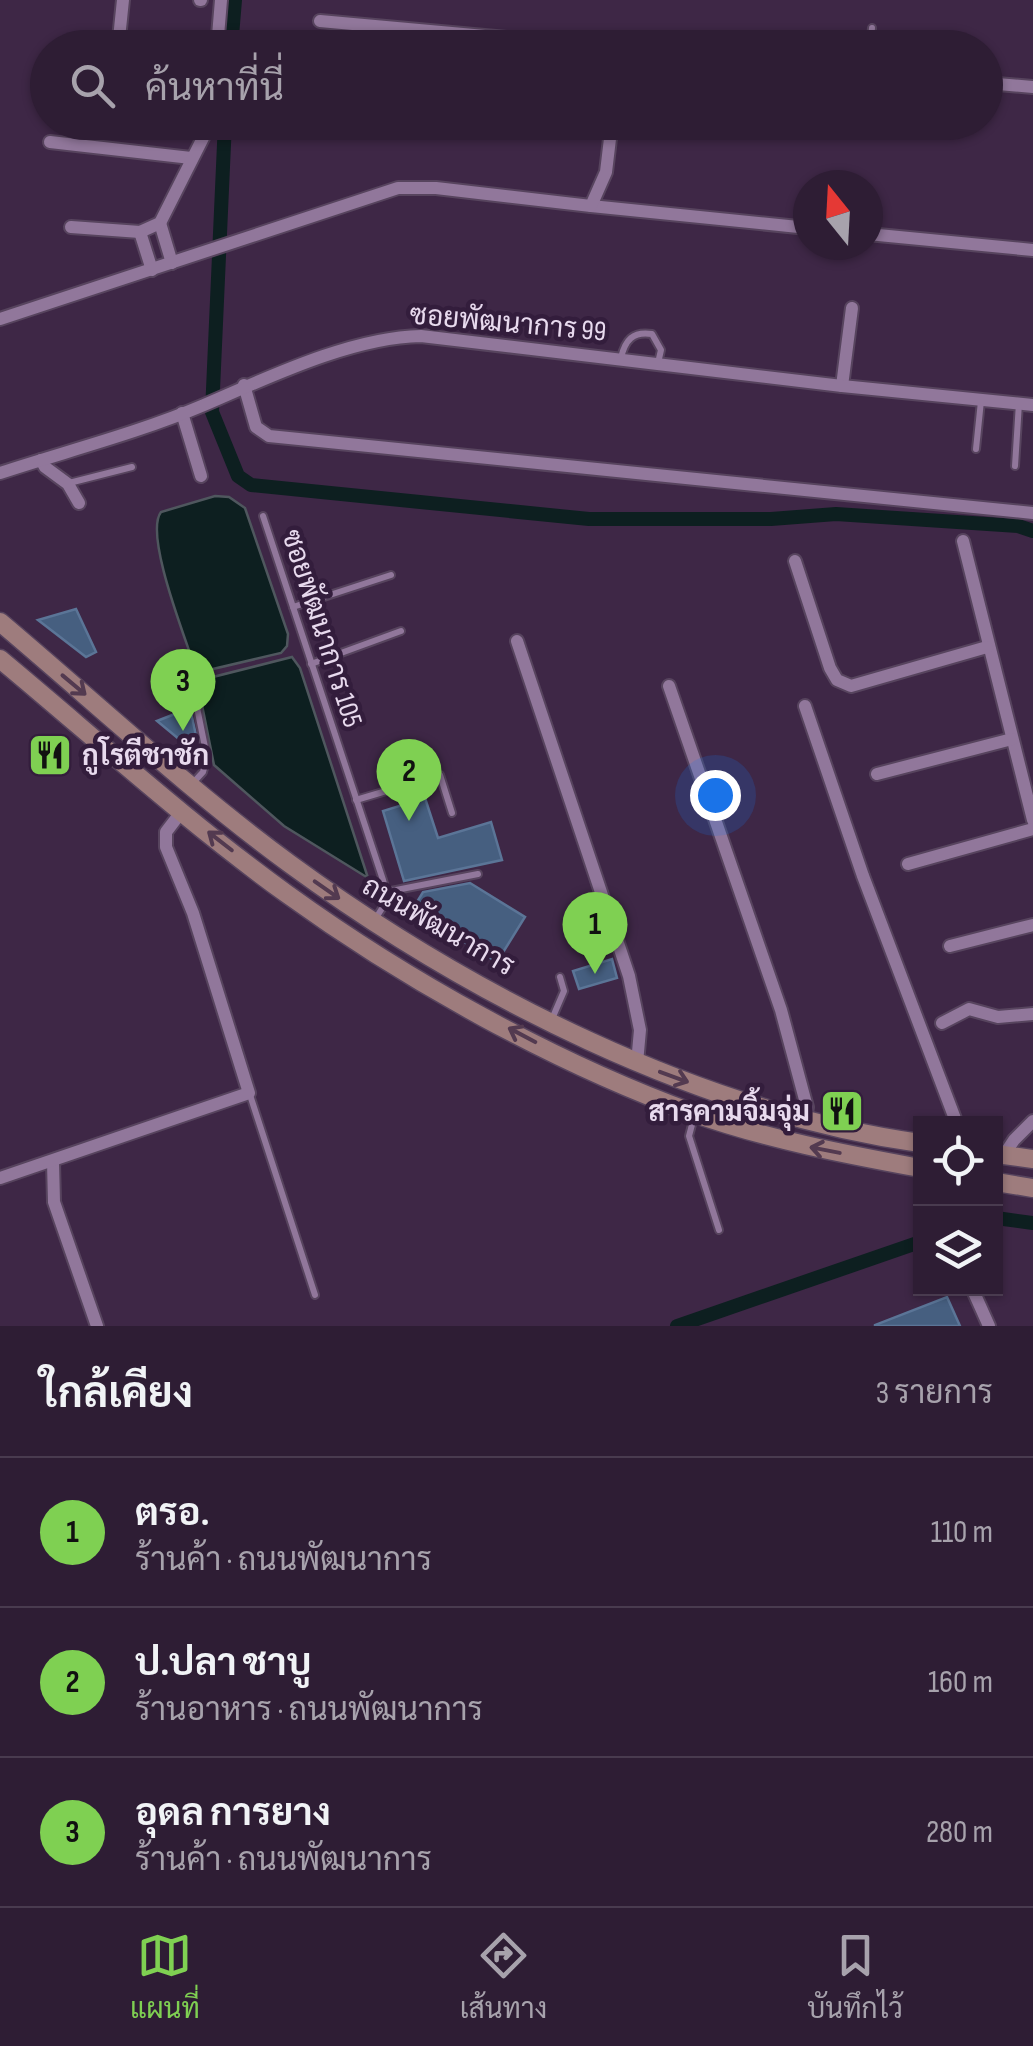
<!DOCTYPE html>
<html lang="th">
<meta charset="utf-8">
<style>
:root{--surface:#2e1d34;--page:#3a2a40;--text:#f1f3f6;--muted:#a7a2ac;--line:#493b4f;--accent:#7fd052}
body{margin:0;font-family:"Sofia Sans Condensed",Sarabun,sans-serif;background:var(--page);color:var(--text)}
.controls{position:absolute;right:30px;bottom:30px;display:grid;overflow:hidden;border-radius:0px;box-shadow:0 2px 8px #0004}
.controls button{width:90px;height:90px;display:grid;place-items:center;padding:0;border:0;border-bottom:2px solid var(--line);background:var(--surface);color:var(--text);font:50px sans-serif}
.compass{position:absolute;left:793px;top:170px;width:90px;height:90px;border-radius:50%;background:var(--surface);box-shadow:0 2px 8px #0004;rotate:342deg}
.you{position:absolute;left:715px;top:795px;width:35px;height:35px;margin:-25px;border:8px solid #fff;border-radius:50%;background:#1a73e8;box-shadow:0 0 0 15px #1a73e833}
.badge{display:grid;place-items:center;width:65px;height:65px;border-radius:50%;background:var(--accent);color:#111;font-size:32px;font-weight:700}
.pin{position:absolute;translate:-50% -82px;filter:drop-shadow(0 2px 5px #0008)}
.pin::after{content:'';position:absolute;top:52px;width:35px;height:30px;background:inherit;clip-path:polygon(0 0,100% 0,50% 100%)}
.list{margin:0;padding:0;list-style:none}
h2{display:flex;justify-content:space-between;align-items:center;height:130px;margin:0;padding:0 40px;font-size:42px}
h2 small{font-size:32px;font-weight:400;color:var(--muted)}
.list li{display:grid;grid-template-columns:65px 1fr auto;gap:30px;align-items:center;box-sizing:border-box;height:150px;padding:0 40px;border-top:2px solid var(--line)}
.list b{display:block;font-size:38px;white-space:nowrap}
.list p{margin:0;font-size:32px;white-space:nowrap;color:var(--muted)}
.list em{font-size:32px;font-style:normal;color:var(--muted)}
.icon{flex:none;width:55px;height:55px;fill:none;stroke:currentColor;stroke-width:2;stroke-linecap:round;stroke-linejoin:round}
.map{position:relative;flex:none;width:1033px;height:1326px;overflow:hidden}
.search{position:absolute;background:var(--surface);box-shadow:0 2px 8px #0004;left:30px;right:30px;top:30px;height:110px;display:flex;align-items:center;gap:25px;box-sizing:border-box;padding:0 35px;border-radius:55px;color:var(--muted);font-size:38px}
.sheet{height:580px;background:var(--surface)}
nav{display:flex;justify-content:space-around;align-items:center;box-sizing:border-box;height:140px;border-top:2px solid var(--line);background:var(--surface);font-size:28px;color:var(--muted)}
nav a{display:grid;justify-items:center;gap:5px}
nav .on{color:var(--accent)}
.map>svg:first-child{display:block}
.water{fill:#0d1f20;stroke:#4f575e;stroke-width:2.5}
.lines{fill:none;stroke-linecap:round;stroke-linejoin:round}
.canal{stroke:#0d1f20;stroke-width:14}
.building{fill:#465f80;stroke:#5b7597;stroke-width:2.5}
.lane-casing{stroke:#57445e;stroke-width:10}
.street-casing{stroke:#57445e;stroke-width:16}
.secondary-casing{stroke:#57445e;stroke-width:21}
.lane{stroke:#91779b;stroke-width:6}
.street{stroke:#91779b;stroke-width:12}
.secondary{stroke:#9e7c7d;stroke-width:18}
.oneway{stroke:#533a50}
.labels{text-anchor:middle;stroke-width:9;stroke-linejoin:round;paint-order:stroke}
.street-label{font-size:28px;fill:#e8daee;stroke:#331d3c}
.poi-label{font-size:28px;font-weight:bold;fill:#e8daee;stroke:#331d3c;text-anchor:start}
</style>
<div class="map">
<svg width="1033" height="1326" viewBox="0 0 1033 1326">
<rect width="100%" height="100%" fill="#3e2746"/>
<g class="water">
<path d="M215 496 229 497 245 508 288 634 287 646 281 653 200 672 194 665C185 637 144 534 161 512Z"/>
<path d="M292 657 300 668 368 878 284 826 214 765 199 690 213 677Z"/>
</g>
<g class="lines">
<g class="canal">
<path d="M231 48 235 0"/>
<path d="M225 122 212 412 238 476 251 485 589 519H771L836 514 1018 526 1033 531"/>
<path d="M996 1218 1033 1223"/>
<path d="M677 1326 920 1242"/>
</g>
</g>
<g class="building">
<path d="M76 609 96 652 86 657 38 620Z"/>
<path d="M190 708 197 740 185 744 157 721Z"/>
<path d="M55 740 62 764 44 770 37 746Z"/>
<path d="M425 798 438 838 491 822 502 860 404 881 383 811Z"/>
<path d="M470 883 525 917 497 962 412 910 423 892Z"/>
<path d="M612 959 617 978 579 989 573 971Z"/>
<path d="M947 1297 960 1326H875V1325Z"/>
</g>
<g class="lines">
<g class="lane-casing">
<g id="lane">
<path d="M870 48 872 28"/>
<path d="M621 358C625 340 633 331 652 334L661 350 658 363"/>
<path d="M976 449 981 401"/>
<path d="M1015 466 1019 403"/>
<path d="M69 483 132 467"/>
<path d="M263 516 383 880 388 899 374 921"/>
<path d="M293 607 391 575"/>
<path d="M188 663 207 757 203 772 192 784"/>
<path d="M311 664 401 631"/>
<path d="M356 800 440 775 452 813"/>
<path d="M386 892 478 874"/>
<path d="M552 1019 564 991 560 977"/>
<path d="M250 1095 315 1295"/>
<path d="M694 1117 689 1136 719 1230"/>
</g>
</g>
<g class="street-casing">
<g id="street">
<path d="M200 0H201"/>
<path d="M320 21 615 48"/>
<path d="M118 48 123 0"/>
<path d="M217 48 221 0"/>
<path d="M46 61H48"/>
<path d="M986 83 1033 87"/>
<path d="M50 142 191 158"/>
<path d="M591 206 808 228"/>
<path d="M160 223 172 263"/>
<path d="M71 227 140 232 160 223 211 122"/>
<path d="M140 232 152 270"/>
<path d="M868 234 1033 250"/>
<path d="M0 319 398 188H436L591 206 606 172 612 122"/>
<path d="M244 385 256 427 269 436 1033 513"/>
<path d="M842 386 852 308"/>
<path d="M182 413 201 476"/>
<path d="M41 460 45 467 68 484 79 503"/>
<path d="M0 473C67 451 138 433 204 405 267 378 352 337 421 336L842 386 1033 405"/>
<path d="M963 541 1033 820"/>
<path d="M795 561 830 668 837 680 851 686 987 647"/>
<path d="M517 641 629 976 640 1030 637 1063"/>
<path d="M669 686 781 1010 807 1107 805 1119"/>
<path d="M805 706 863 876 957 1124"/>
<path d="M877 774 1012 739"/>
<path d="M908 864 1033 829"/>
<path d="M950 946 1033 925"/>
<path d="M942 1023 969 1009 998 1017 1033 1014"/>
<path d="M1004 1155 1014 1140 1033 1121"/>
<path d="M53 1162 54 1202 97 1326"/>
<path d="M0 1178 249 1093 193 913 166 847V832L182 811"/>
<path d="M972 1288 989 1326"/>
</g>
</g>
<g class="secondary-casing">
<g id="secondary">
<path d="M0 622C96 703 189 790 290 864 469 995 699 1112 920 1143"/>
<path d="M0 659C95 738 187 822 287 894 406 980 555 1063 693 1113 766 1139 844 1154 920 1168"/>
<path d="M996 1154 1033 1159"/>
<path d="M996 1182 1033 1188"/>
</g>
</g>
<use href="#lane" class="lane"/>
<use href="#street" class="street"/>
<use href="#secondary" class="secondary"/>
</g>
<defs><path id="oneway-shaft" d="M-6 0H5M1.5-3L5.5 0L1.5 3" fill="none" stroke-width="1.6" stroke-linecap="round" stroke-linejoin="round" transform="scale(2.5)"/></defs>
<g class="oneway">
<use href="#oneway-shaft" transform="translate(74 685) rotate(40)"/>
<use href="#oneway-shaft" transform="translate(220 841) rotate(-142)"/>
<use href="#oneway-shaft" transform="translate(327 890) rotate(35)"/>
<use href="#oneway-shaft" transform="translate(522 1035) rotate(-152)"/>
<use href="#oneway-shaft" transform="translate(674 1077) rotate(20)"/>
<use href="#oneway-shaft" transform="translate(825 1150) rotate(-169)"/>
</g>
<defs>
<g id="restaurant-square" transform="scale(2.25)"><rect x="-9" y="-9" width="18" height="18" rx="4" fill="#7fd052" stroke="#331d3c"/><path d="M-5-6h1v4h1v-4h1v4h1v-4h1v5L-1.5 .5V6h-2V.5L-5-1ZM5-6V6H3V1.5H1.5Q1.5-4 5-6Z" fill="#111"/></g>
</defs>
<g fill-rule="evenodd">
<use href="#restaurant-square" x="50" y="755"/>
<use href="#restaurant-square" x="842" y="1111"/>
</g>
<g class="labels">
<g class="street-label">
<text transform="translate(508 322) rotate(5)" y="10">ซอยพัฒนาการ 99</text>
<text transform="translate(323 628) rotate(72)" y="10">ซอยพัฒนาการ 105</text>
<text transform="translate(439 925) rotate(30)" y="10">ถนนพัฒนาการ</text>
</g>
<g class="poi-label">
<text x="82" y="765">กูโรตีชาชัก</text>
<text x="810" y="1121" text-anchor="end">สารคามจิ้มจุ่ม</text>
</g>
</g>
</svg>
<div class="controls">
<button><svg class="icon" aria-label="locate" viewBox="0 0 24 24"><circle cx="12" cy="12" r="6"/><path d="M12 2v4M12 18v4M2 12h4M18 12h4"/></svg></button>
<button><svg class="icon" aria-label="layers" viewBox="0 0 24 24"><path d="M12 4l9 5-9 5-9-5zM3 14l9 5 9-5"/></svg></button>
</div>
<svg class="compass" viewBox="-18 -18 36 36"><path d="M0-13l5 13h-10z" fill="#e53935"/><path d="M0 13l5-13h-10z" fill="#a7a2ac"/></svg>
<div class="you"></div>
<div class="pin badge" style="left:595px;top:974px">1</div>
<div class="pin badge" style="left:409px;top:821px">2</div>
<div class="pin badge" style="left:183px;top:731px">3</div>
<div class="search"><svg class="icon" aria-label="search" viewBox="0 0 24 24"><circle cx="10" cy="10" r="6"/><path d="M15 15l6 6"/></svg>ค้นหาที่นี่</div>
</div>
<section class="sheet">
<h2>ใกล้เคียง<small>3 รายการ</small></h2>
<ul class="list">
<li><span class="badge">1</span><div><b>ตรอ.</b><p>ร้านค้า · ถนนพัฒนาการ</p></div><em>110 m</em></li>
<li><span class="badge">2</span><div><b>ป.ปลา ชาบู</b><p>ร้านอาหาร · ถนนพัฒนาการ</p></div><em>160 m</em></li>
<li><span class="badge">3</span><div><b>อุดล การยาง</b><p>ร้านค้า · ถนนพัฒนาการ</p></div><em>280 m</em></li>
</ul>
</section>
<nav>
<a class="on"><svg class="icon" aria-label="map" viewBox="0 0 24 24"><path d="M3 6l6-2 6 2 6-2v14l-6 2-6-2-6 2zM9 4v14M15 6v14"/></svg>แผนที่</a>
<a><svg class="icon" aria-label="directions" viewBox="0 0 24 24"><path d="M12 3l9 9-9 9-9-9zM9 14v-3h6M13 9l2 2-2 2"/></svg>เส้นทาง</a>
<a><svg class="icon" aria-label="saved" viewBox="0 0 24 24"><path d="M7 4h10v16l-5-4-5 4z"/></svg>บันทึกไว้</a>
</nav>
